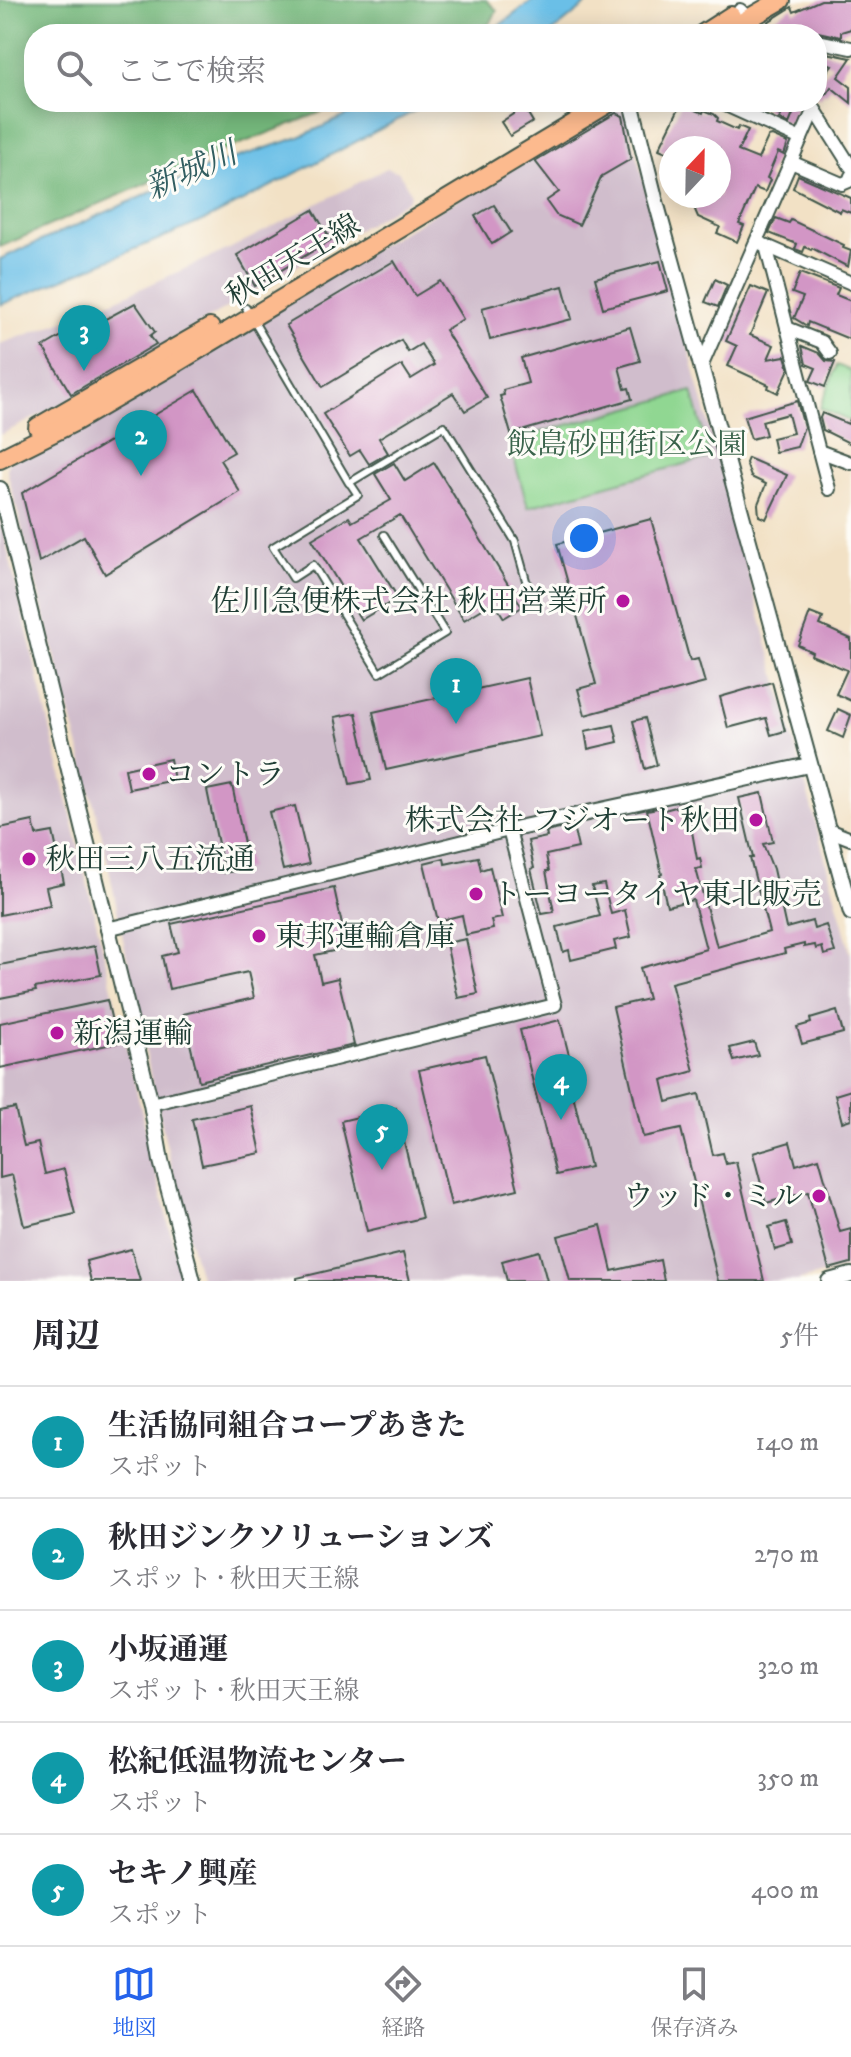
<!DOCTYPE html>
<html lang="ja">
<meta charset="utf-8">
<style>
:root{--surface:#fff;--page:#f7f7f7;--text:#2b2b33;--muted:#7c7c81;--line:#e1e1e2;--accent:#2563eb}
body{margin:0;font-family:"IM FELL DW Pica","Noto Serif JP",serif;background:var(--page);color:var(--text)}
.compass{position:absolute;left:659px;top:136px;width:72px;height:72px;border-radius:50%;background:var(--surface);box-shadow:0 4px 20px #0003;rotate:22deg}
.you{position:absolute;left:584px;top:538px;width:28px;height:28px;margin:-20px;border:6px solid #fff;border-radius:50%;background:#1a73e8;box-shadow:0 0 0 12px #1a73e833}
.badge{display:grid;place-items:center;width:52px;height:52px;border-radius:50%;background:var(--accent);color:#fff;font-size:26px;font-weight:700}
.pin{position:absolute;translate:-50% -66px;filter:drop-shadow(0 2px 4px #0008)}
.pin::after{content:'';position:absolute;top:42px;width:28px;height:24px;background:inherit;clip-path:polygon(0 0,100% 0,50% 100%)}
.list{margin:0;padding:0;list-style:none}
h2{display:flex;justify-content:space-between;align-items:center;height:104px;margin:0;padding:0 32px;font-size:34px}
h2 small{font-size:26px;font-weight:400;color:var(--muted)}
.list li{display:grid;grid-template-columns:52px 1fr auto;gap:24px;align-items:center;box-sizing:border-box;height:112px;padding:0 32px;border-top:2px solid var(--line)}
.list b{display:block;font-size:30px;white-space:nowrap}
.list p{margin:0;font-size:26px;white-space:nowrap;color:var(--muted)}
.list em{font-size:26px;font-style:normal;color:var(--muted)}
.icon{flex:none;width:44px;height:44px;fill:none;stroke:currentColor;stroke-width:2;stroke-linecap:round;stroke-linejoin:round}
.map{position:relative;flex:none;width:851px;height:1281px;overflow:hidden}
.search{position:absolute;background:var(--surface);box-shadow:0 4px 20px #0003;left:24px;right:24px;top:24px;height:88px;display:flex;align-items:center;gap:20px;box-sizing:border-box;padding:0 28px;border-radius:32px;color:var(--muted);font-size:30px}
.sheet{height:664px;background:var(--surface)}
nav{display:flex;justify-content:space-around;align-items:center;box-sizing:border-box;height:112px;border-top:2px solid var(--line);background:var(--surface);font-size:22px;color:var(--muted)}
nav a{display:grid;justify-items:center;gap:4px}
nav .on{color:var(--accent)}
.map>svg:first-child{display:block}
.industrial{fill:#d0bdcc}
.green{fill:#90d792;stroke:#588a63;stroke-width:2}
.forest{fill:#74b87c;stroke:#4a7a58;stroke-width:2}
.water{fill:#6bbfe7;stroke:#457e8e;stroke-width:2}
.building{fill:#d296c5}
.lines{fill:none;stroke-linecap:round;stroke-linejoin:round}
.service-casing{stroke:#3f564a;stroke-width:10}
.minor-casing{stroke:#3f564a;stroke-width:16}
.tertiary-casing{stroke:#3f564a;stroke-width:18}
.primary-casing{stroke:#3f564a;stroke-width:22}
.service{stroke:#fff;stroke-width:6}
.minor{stroke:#fff;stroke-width:12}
.tertiary{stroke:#fff;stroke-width:14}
.primary{stroke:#fcba8e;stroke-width:18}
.poi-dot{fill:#b5179e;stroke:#fdfcf7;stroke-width:3}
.labels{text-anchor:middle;stroke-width:6;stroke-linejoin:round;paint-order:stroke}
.street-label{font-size:30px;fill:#1f3d34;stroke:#fdfcf7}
.park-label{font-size:30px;fill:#3b644c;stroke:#fdfcf7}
.poi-label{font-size:30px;fill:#1f3d34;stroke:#fdfcf7;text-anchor:start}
.water-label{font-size:32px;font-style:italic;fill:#325e61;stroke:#fdfcf7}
</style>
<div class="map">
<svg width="851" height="1281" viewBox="0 0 851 1281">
<rect width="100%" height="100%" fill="#fdfcf7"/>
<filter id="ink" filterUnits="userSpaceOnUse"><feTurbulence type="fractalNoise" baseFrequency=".0125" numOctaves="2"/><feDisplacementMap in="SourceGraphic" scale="16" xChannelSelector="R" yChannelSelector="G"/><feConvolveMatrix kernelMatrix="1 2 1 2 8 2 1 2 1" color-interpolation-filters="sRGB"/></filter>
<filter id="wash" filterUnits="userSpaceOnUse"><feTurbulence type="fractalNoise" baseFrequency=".006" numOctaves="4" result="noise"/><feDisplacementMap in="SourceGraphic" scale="32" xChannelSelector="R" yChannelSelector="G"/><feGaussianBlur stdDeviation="1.8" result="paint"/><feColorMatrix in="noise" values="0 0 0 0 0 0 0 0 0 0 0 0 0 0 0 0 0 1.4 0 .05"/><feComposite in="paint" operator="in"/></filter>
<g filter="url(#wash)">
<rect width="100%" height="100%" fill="#f2e1c5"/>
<g class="industrial">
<path d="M615 108 625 112 851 955V1266L797 1281H201L179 1200 149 1068 104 844 7 471 8 463Z"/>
<path d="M387 168 399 172 411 193 408 200 78 396 0 435V344L82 315 229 249Z"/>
<path d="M0 518 182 1281H0Z"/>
</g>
<g class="green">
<path d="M837 365 851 371V422L820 408Z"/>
<path d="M692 391 710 457 528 507 509 441Z"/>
</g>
<path class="forest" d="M0 0H486L497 10 491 22 474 34H34V102H347L212 155 0 247Z"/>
<g class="water">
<path d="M533 0H592L550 34H488Z"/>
<path d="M377 102H432L210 218 0 305V259L211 166 297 138Z"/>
</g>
<g id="blocks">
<g class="building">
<path d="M821 0H851V29L841 32V37L818 32 793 34 789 25 773 33 768 22 792 7 794 12Z"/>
<path d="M817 51 851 58 838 77 851 87V103L831 87 826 94 824 92 819 99 817 96V85L832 65 817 59Z"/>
<path d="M768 102H798L789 124 779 119 781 116 764 109Z"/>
<path d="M681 104 703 113 704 110 714 114 718 118 717 121 737 130 739 126 748 130 738 151 758 159 768 137 772 136 788 143 784 155 778 152 767 178 770 180 765 192 755 188 739 224 744 226 737 242 717 233 720 227 698 217 695 210 699 202 684 196H719V148H671V154L659 149Z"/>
<path d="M524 107 533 122 510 136 501 122Z"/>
<path d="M616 113 623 116 631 159 602 176 579 225 556 215 546 201 559 192 535 161Z"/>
<path d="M798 175 851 198V213L841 209 840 212 793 188Z"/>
<path d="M494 205 511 232 492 244 475 216Z"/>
<path d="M313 210 331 240 255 286 237 255Z"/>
<path d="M776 218 789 223 791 220 844 245 843 248 851 251 848 267 812 248 811 250 805 247 803 252 795 249 797 244 769 233Z"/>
<path d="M394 261 415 296 440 281 463 319 445 330 487 398 465 411 453 393 379 438 388 453 369 464 360 450 350 456 323 414 402 365 411 379 434 365 421 344 408 352 401 340 323 387 286 325Z"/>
<path d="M660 261 668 291 603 308 595 278Z"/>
<path d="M800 273 839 288 836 295 851 301 849 339 808 322 807 326 794 318 803 297 792 293Z"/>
<path d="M715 279 727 285 718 307 705 302Z"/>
<path d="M563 286 572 319 490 340 482 308Z"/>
<path d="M751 286 768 293 750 335 774 345 768 359 785 356 789 369 778 393 768 388 769 385 728 366 737 346 726 341Z"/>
<path d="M135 303 155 332 150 336 156 344 71 394 43 347 86 322 89 328Z"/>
<path d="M630 327 640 361 619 367 625 389 629 388 632 399 511 434 500 396 504 395 503 390 528 383 521 358Z"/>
<path d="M802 346 819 353 826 361 835 362 825 387 810 381 816 368 806 364Z"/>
<path d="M197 390 234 452 220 460 240 492 105 574 84 536 39 562 22 493Z"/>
<path d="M797 401 804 427 797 447 775 452 772 438 793 433 788 414 762 421 766 435 751 439 744 417Z"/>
<path d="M822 413 848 424 851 417V444L823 430 820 418Z"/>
<path d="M748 458 787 475 766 519 759 516 758 504 766 484 751 477 746 463Z"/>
<path d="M394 463 405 481 434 463 522 607 504 618 494 602 464 620 400 515 361 538 398 598 361 620 312 539 349 517 352 522 391 500 375 474Z"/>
<path d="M651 519 690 661 698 659 705 683 585 715 578 689 596 684 557 544Z"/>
<path d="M810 613 823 618 820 625 851 639V701L836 694 847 670 811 655 812 652 798 645Z"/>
<path d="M527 678 540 736 386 770 373 712Z"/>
<path d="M772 682 785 731 771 735 766 718 728 728 720 697Z"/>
<path d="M838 709 851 715 843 738 828 731Z"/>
<path d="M356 713 371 780 350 784 335 717Z"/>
<path d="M645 718 657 765 645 769 633 721Z"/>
<path d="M614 725 618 742 588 749 585 731Z"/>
<path d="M170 759 174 780 129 789 125 769Z"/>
<path d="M232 785 249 868 224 873 207 790Z"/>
<path d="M762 793 773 842 763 844 773 869 786 928 812 921 814 929 826 925 835 952 824 955 822 947 816 949 815 945 804 947V944L784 949 785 953 671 983 694 1071 662 1080 667 1102 699 1094 713 1155 723 1153 726 1164 736 1162 764 1281H718L681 1129 643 1137 613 1007 648 999 640 968 706 949 693 900 667 906 660 875 662 874 647 810 663 807 664 810 687 804 697 859 700 858 702 868 696 869 717 947 769 932 750 858H753L739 798Z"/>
<path d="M295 806 309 864 283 870 269 812Z"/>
<path d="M33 821 36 835 53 832 64 883 46 887 50 905 0 915V828Z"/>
<path d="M573 826 578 848 546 855 549 871H546L554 912 542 914 531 869 534 868 528 841 547 837 546 832Z"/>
<path d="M478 857 481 870 490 867 502 918 491 920 493 929 466 935 462 915 438 921 424 863 444 858 445 864Z"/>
<path d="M604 884 611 914 625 910 631 937 614 941 616 949 571 960 569 950 563 952 557 927 600 916 592 886Z"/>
<path d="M334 888 347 948 315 955 321 982 338 978 354 1045 199 1081 183 1014 254 998 248 972 169 989 162 956 178 952 171 924Z"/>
<path d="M466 939 478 994 458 998 446 943Z"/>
<path d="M95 946 101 975 35 988 36 991 0 998V965Z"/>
<path d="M107 1000 117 1043 0 1068V1023Z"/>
<path d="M837 1011 843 1033 802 1044 797 1027 811 1023 810 1019Z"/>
<path d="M560 1020 573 1071 568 1073 590 1167 556 1175 520 1030Z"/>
<path d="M754 1042 758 1055 734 1061 730 1048Z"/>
<path d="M485 1055 518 1189 451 1205 419 1070Z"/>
<path d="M851 1090V1119L842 1122 835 1095Z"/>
<path d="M251 1106 261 1153 202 1165 192 1119Z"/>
<path d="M15 1108 24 1146 38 1143 45 1174 64 1169 75 1214 24 1226 12 1175 0 1178V1111Z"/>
<path d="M396 1108 422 1218 367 1231 341 1121Z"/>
<path d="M790 1142 796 1165 819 1158 840 1232 851 1229V1263L829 1269 808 1192 766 1203 753 1153Z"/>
<path d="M786 1222 792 1245 775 1250 769 1227Z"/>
<path d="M601 1225 612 1271 660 1260 664 1281H570L558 1236Z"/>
<path d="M131 1249 140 1281H91L86 1261Z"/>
<path d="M539 1251 547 1281H507L502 1261Z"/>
<path d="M403 1253 410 1281H297V1278Z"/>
</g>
</g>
</g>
<g filter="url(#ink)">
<use href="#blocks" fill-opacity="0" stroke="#3f564a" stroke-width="2"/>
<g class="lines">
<g class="service-casing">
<g id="service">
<path d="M246 308 349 483 444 426 515 541 532 602"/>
<path d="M350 483 358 495 273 547 293 578 313 565 379 673 445 633 384 535"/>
</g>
</g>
<g class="minor-casing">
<g id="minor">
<path d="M740 10 763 34"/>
<path d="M817 41 851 48"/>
<path d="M719 102 801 139"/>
<path d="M810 102 851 167"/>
<path d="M791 162 842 184 849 181 851 176"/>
<path d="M762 244 851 283"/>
<path d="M766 246 819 451 851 463"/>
<path d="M787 328 822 342 830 353"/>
<path d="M701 367 814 109"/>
<path d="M819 451 829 489"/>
<path d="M828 830 851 839"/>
<path d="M107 929 509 830 555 1005 151 1104"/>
</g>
</g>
<g class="tertiary-casing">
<g id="tertiary">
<path d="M631 102 655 198 851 913"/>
<path d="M0 489 151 1104 161 1161 193 1281"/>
<path d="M509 830 809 765"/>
<path d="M829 1281 851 1275"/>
</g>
</g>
<g class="primary-casing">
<g id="primary">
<path d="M703 34 731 16"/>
<path d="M722 34 781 0"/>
<path d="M38 427 210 328"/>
<path d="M0 459 76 421 164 370 610 102"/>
</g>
</g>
<use href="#service" class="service"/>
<use href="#minor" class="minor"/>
<use href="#tertiary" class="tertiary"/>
<use href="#primary" class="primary"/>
</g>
</g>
<g class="poi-dot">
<circle cx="623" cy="601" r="8"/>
<circle cx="149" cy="774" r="8"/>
<circle cx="756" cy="820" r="8"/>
<circle cx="29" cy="859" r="8"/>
<circle cx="476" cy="894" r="8"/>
<circle cx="259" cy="936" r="8"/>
<circle cx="57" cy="1033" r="8"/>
<circle cx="819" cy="1196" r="8"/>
</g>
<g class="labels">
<g class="street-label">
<text transform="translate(293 260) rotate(-31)" y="10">秋田天王線</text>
</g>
<g class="park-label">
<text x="627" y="454">飯島砂田街区公園</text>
</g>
<g class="poi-label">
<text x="607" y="611" text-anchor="end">佐川急便株式会社 秋田営業所</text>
<text x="165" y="784">コントラ</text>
<text x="740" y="830" text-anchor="end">株式会社 フジオート秋田</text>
<text x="45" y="869">秋田三八五流通</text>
<text x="492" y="904">トーヨータイヤ東北販売</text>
<text x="275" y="946">東邦運輸倉庫</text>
<text x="73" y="1043">新潟運輸</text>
<text x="803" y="1206" text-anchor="end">ウッド・ミル</text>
</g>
<g class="water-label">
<text transform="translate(191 170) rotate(-24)" y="11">新城川</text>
</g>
</g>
</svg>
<svg class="compass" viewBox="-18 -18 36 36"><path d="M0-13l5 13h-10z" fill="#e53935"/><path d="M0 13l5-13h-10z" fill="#7c7c81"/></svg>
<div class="you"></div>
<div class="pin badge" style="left:456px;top:724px;background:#0f9aa8">1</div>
<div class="pin badge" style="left:141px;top:476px;background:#0f9aa8">2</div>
<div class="pin badge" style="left:84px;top:371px;background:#0f9aa8">3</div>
<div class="pin badge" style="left:561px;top:1120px;background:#0f9aa8">4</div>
<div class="pin badge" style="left:382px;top:1170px;background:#0f9aa8">5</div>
<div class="search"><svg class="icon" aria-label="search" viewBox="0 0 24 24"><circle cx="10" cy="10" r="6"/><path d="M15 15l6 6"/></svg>ここで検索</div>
</div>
<section class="sheet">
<h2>周辺<small>5件</small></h2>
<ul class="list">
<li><span class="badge" style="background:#0f9aa8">1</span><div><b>生活協同組合コープあきた</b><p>スポット</p></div><em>140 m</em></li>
<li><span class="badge" style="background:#0f9aa8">2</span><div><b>秋田ジンクソリューションズ</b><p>スポット · 秋田天王線</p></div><em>270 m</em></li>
<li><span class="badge" style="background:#0f9aa8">3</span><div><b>小坂通運</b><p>スポット · 秋田天王線</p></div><em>320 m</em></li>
<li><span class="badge" style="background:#0f9aa8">4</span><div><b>松紀低温物流センター</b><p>スポット</p></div><em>350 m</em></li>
<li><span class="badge" style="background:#0f9aa8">5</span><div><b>セキノ興産</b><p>スポット</p></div><em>400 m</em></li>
</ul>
</section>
<nav>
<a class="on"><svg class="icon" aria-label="map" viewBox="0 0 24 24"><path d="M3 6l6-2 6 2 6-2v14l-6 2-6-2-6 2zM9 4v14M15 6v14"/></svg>地図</a>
<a><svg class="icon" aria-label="directions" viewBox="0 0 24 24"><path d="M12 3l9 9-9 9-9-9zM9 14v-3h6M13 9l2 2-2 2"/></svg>経路</a>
<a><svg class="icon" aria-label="saved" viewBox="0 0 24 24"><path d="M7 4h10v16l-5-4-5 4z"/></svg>保存済み</a>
</nav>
